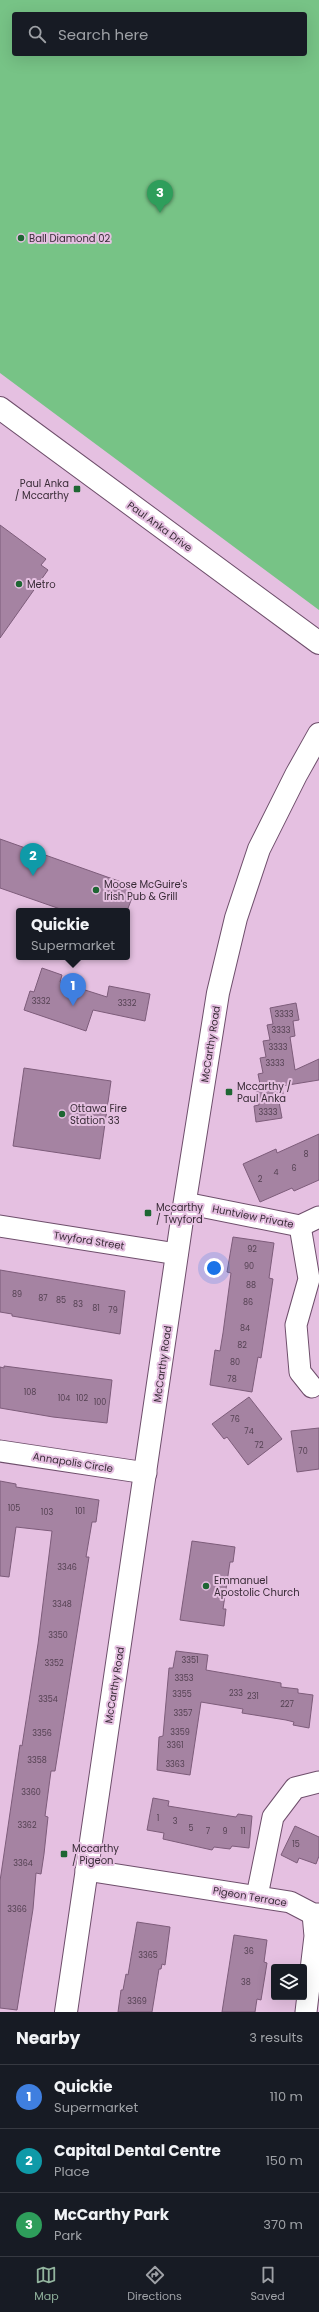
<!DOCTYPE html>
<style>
:root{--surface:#171b24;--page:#20242c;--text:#f1f3f6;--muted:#9ea1a6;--line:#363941;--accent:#92b49e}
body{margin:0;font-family:Poppins,sans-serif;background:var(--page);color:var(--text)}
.controls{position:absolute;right:12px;bottom:12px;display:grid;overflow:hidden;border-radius:4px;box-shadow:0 4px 16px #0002}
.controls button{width:36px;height:36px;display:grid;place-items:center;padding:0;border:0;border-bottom:1px solid var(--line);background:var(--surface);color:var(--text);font:20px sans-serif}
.you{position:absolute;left:214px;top:1268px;width:14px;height:14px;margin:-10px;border:3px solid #fff;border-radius:50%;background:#1a73e8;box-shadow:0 0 0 6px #1a73e833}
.badge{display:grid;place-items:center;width:26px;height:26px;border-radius:50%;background:var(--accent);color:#fff;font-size:13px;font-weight:700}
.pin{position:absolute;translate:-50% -33px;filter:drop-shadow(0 1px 2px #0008)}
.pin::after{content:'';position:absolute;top:21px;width:14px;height:12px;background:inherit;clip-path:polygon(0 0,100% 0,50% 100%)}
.popup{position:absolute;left:16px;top:908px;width:114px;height:52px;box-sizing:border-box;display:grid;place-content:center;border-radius:4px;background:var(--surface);filter:drop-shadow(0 1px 3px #0005);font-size:13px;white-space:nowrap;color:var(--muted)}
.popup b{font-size:15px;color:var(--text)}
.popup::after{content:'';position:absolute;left:50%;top:100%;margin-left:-8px;border:8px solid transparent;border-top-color:var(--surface)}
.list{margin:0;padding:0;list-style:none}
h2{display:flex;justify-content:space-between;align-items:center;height:52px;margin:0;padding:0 16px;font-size:17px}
h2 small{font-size:13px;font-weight:400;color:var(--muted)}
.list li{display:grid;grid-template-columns:26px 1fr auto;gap:12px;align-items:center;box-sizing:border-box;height:64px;padding:0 16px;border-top:1px solid var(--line)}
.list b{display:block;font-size:15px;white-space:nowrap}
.list p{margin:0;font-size:13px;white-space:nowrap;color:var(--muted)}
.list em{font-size:13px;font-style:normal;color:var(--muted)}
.icon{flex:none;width:22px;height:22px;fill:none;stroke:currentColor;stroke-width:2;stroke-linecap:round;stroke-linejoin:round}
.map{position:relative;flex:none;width:319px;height:2012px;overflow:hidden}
.search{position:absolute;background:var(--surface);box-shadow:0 4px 16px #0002;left:12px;right:12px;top:12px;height:44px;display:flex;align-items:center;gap:10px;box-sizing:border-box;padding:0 14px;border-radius:4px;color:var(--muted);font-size:15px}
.sheet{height:244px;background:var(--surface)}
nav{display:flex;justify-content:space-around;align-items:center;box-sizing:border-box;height:56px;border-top:1px solid var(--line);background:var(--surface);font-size:11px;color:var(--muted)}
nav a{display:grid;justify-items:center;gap:2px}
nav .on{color:var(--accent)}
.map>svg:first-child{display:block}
.green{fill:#77c386;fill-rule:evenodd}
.building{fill:#a583a2;stroke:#7d5c7a}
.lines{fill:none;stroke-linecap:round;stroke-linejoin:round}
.street-casing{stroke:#6e4e6b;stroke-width:23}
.secondary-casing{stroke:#6e4e6b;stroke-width:24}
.street{stroke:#fff;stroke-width:21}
.secondary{stroke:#fff;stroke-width:22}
.poi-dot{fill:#1e6633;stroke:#e5c0e1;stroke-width:1.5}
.labels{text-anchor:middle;stroke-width:4;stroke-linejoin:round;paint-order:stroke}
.number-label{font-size:8px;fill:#544152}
.poi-label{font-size:10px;fill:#392b37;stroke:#e5c0e1;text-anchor:start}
.street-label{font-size:10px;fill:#392b37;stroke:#e5c0e1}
</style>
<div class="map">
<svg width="319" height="2012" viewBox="0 0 319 2012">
<rect width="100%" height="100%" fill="#e5c0e1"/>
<path class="green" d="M0 0H319V610L0 373ZM14 14H305V54H14Z"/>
<g class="building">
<path d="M0 525 46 559 41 565 48 570 0 638Z"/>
<path d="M0 839 127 884 133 895 127 911H66L0 888Z"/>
<path d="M42 968 62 975 60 982 107 997 109 986 150 994 145 1021 93 1010 86 1031 24 1010 30 991 34 992Z"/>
<path d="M296 1003 299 1020 293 1021 295 1036 290 1037 295 1070 319 1059V1080L282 1086 284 1101 279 1102 282 1118 256 1122 254 1106 259 1105 256 1090 261 1089 258 1074 263 1073 260 1058 266 1057 263 1041 270 1040 267 1025 273 1024 270 1008Z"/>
<path d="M24 1068 111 1081 100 1159 13 1146Z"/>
<path d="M319 1134V1180L294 1191 292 1188 260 1202 243 1164 276 1149 277 1153Z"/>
<path d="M233 1237 274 1243 269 1278 273 1279 261 1358 258 1357 252 1392 210 1385 215 1350 220 1351 223 1333 231 1273 227 1272Z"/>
<path d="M0 1270 125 1291 120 1334 12 1316V1314L0 1312Z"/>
<path d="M4 1366 112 1380 107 1423 53 1417 0 1408V1367L4 1368Z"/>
<path d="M249 1397 282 1439 248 1465 227 1437 224 1439 212 1424Z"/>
<path d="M319 1428V1469L297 1472 291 1431Z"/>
<path d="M0 1481 16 1484V1487L99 1500 96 1522H92L86 1557H89L55 1771H51L45 1816 48 1817 44 1854 41 1874 36 1873 33 1909 17 2010 0 2008V1881L20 1745 22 1746 38 1644 52 1531 16 1527 9 1577 0 1576Z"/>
<path d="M192 1541 235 1547 233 1562H230L223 1609H226L224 1626 180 1620Z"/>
<path d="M176 1651 208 1655 206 1670 281 1683V1687L298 1689V1693L313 1695 309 1728 293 1725 294 1722 286 1720 242 1713 243 1709 201 1702 190 1775 157 1770 159 1737 163 1736 169 1668H173Z"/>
<path d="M153 1798 169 1801 168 1806 236 1817 238 1814 252 1816 249 1848 232 1846 230 1849 214 1847 212 1850 163 1839 164 1833 147 1830Z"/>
<path d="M295 1826 319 1837V1856L316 1864 299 1858 297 1863 281 1855Z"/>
<path d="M137 1922 170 1927 165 1965 162 1964 161 1969H159L152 2012H118L121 1990H123L126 1974 128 1975Z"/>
<path d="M234 1935 267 1940 264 1962 267 1963 261 2000 257 1999 255 2012H222Z"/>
</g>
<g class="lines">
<g class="street-casing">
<g id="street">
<path d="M185 1203 300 1226 319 1217"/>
<path d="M0 1226 177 1254"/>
<path d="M300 1226 309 1279 296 1325 300 1372 312 1387"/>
<path d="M0 1451 146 1473"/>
<path d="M86 1870 290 1902 313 1914H319"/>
<path d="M257 1896 273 1817 295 1788 319 1782"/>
<path d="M306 2012 315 1936 313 1914"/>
</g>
</g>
<g class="secondary-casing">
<g id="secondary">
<path d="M0 408 319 643"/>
<path d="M66 2012 183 1213 218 993 236 918 259 849 296 775 319 734"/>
</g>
</g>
<use href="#street" class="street"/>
<use href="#secondary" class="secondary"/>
</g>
<g class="poi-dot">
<circle cx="21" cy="238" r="4"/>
<rect x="73" y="485" width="8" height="8" rx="2"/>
<circle cx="19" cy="584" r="4"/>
<circle cx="96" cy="890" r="4"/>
<rect x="225" y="1088" width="8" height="8" rx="2"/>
<circle cx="62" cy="1114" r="4"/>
<rect x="144" y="1209" width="8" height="8" rx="2"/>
<circle cx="206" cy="1586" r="4"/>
<rect x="60" y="1850" width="8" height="8" rx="2"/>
</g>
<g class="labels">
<g class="number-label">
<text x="41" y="1004">3332</text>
<text x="127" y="1006">3332</text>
<text x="284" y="1017">3333</text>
<text x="281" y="1033">3333</text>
<text x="278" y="1050">3333</text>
<text x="275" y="1066">3333</text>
<text x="268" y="1115">3333</text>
<text x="306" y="1157">8</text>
<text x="294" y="1171">6</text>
<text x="276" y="1175">4</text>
<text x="260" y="1182">2</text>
<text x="252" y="1252">92</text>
<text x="249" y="1269">90</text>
<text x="251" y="1288">88</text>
<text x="17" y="1297">89</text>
<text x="43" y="1301">87</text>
<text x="61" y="1303">85</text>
<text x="248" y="1305">86</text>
<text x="78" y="1307">83</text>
<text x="96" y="1311">81</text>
<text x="113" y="1313">79</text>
<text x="245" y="1331">84</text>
<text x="242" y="1348">82</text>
<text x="235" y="1365">80</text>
<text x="232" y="1382">78</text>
<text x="30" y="1395">108</text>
<text x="64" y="1401">104</text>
<text x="82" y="1401">102</text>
<text x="100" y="1405">100</text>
<text x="235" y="1422">76</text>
<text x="249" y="1434">74</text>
<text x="259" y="1448">72</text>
<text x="303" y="1454">70</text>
<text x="14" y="1511">105</text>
<text x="80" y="1514">101</text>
<text x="47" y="1515">103</text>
<text x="67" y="1570">3346</text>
<text x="62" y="1607">3348</text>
<text x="58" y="1638">3350</text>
<text x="190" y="1663">3351</text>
<text x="54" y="1666">3352</text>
<text x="184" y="1681">3353</text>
<text x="236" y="1696">233</text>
<text x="182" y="1697">3355</text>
<text x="253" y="1699">231</text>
<text x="48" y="1702">3354</text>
<text x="287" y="1707">227</text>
<text x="183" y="1716">3357</text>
<text x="180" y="1735">3359</text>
<text x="42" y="1736">3356</text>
<text x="175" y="1748">3361</text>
<text x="37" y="1763">3358</text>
<text x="175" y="1767">3363</text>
<text x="31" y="1795">3360</text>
<text x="158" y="1821">1</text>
<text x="175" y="1824">3</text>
<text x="27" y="1828">3362</text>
<text x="191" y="1831">5</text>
<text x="208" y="1834">7</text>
<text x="225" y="1834">9</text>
<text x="243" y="1834">11</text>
<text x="296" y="1847">15</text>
<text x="23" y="1866">3364</text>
<text x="17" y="1912">3366</text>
<text x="249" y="1954">36</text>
<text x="148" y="1958">3365</text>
<text x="246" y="1985">38</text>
<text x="137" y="2004">3369</text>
</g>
<g class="poi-label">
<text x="29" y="242">Ball Diamond 02</text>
<text x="69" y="487" text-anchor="end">Paul Anka<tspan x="69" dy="12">/ Mccarthy</tspan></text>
<text x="27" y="588">Metro</text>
<text x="104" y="888">Moose McGuire's<tspan x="104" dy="12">Irish Pub &amp; Grill</tspan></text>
<text x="237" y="1090">Mccarthy /<tspan x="237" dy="12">Paul Anka</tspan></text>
<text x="70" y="1112">Ottawa Fire<tspan x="70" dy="12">Station 33</tspan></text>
<text x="156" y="1211">Mccarthy<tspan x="156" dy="12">/ Twyford</tspan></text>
<text x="214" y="1584">Emmanuel<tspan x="214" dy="12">Apostolic Church</tspan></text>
<text x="72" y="1852">Mccarthy<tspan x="72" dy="12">/ Pigeon</tspan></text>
</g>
<g class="street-label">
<text transform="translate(160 526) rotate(36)" y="4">Paul Anka Drive</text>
<text transform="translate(210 1044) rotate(-81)" y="4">McCarthy Road</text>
<text transform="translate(253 1216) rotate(11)" y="4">Huntview Private</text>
<text transform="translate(89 1240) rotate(9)" y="4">Twyford Street</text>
<text transform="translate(162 1364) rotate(-82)" y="4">McCarthy Road</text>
<text transform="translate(73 1462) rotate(9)" y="4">Annapolis Circle</text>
<text transform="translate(114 1685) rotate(-81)" y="4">McCarthy Road</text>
<text transform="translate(250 1896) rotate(10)" y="4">Pigeon Terrace</text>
</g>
</g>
</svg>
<div class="controls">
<button><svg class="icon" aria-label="layers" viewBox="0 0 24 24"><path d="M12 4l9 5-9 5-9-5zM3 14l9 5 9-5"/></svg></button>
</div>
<div class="you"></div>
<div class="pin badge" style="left:73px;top:1006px;background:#3f7fe0">1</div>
<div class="popup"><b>Quickie</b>Supermarket</div>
<div class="pin badge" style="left:33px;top:876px;background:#0f9aa8">2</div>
<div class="pin badge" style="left:160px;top:213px;background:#2e9e5b">3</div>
<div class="search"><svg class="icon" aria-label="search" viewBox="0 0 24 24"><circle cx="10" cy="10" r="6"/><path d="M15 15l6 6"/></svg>Search here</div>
</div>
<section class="sheet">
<h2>Nearby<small>3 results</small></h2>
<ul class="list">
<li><span class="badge" style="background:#3f7fe0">1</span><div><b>Quickie</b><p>Supermarket</p></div><em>110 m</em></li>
<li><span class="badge" style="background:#0f9aa8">2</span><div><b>Capital Dental Centre</b><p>Place</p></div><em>150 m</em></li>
<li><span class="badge" style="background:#2e9e5b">3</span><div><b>McCarthy Park</b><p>Park</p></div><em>370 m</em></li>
</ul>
</section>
<nav>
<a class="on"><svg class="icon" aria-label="map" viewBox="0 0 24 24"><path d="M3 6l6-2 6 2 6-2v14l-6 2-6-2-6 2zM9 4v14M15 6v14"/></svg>Map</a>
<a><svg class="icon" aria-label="directions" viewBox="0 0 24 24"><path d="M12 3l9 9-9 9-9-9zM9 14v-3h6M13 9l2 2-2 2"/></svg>Directions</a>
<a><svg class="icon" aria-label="saved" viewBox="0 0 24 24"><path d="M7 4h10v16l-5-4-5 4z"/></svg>Saved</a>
</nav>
